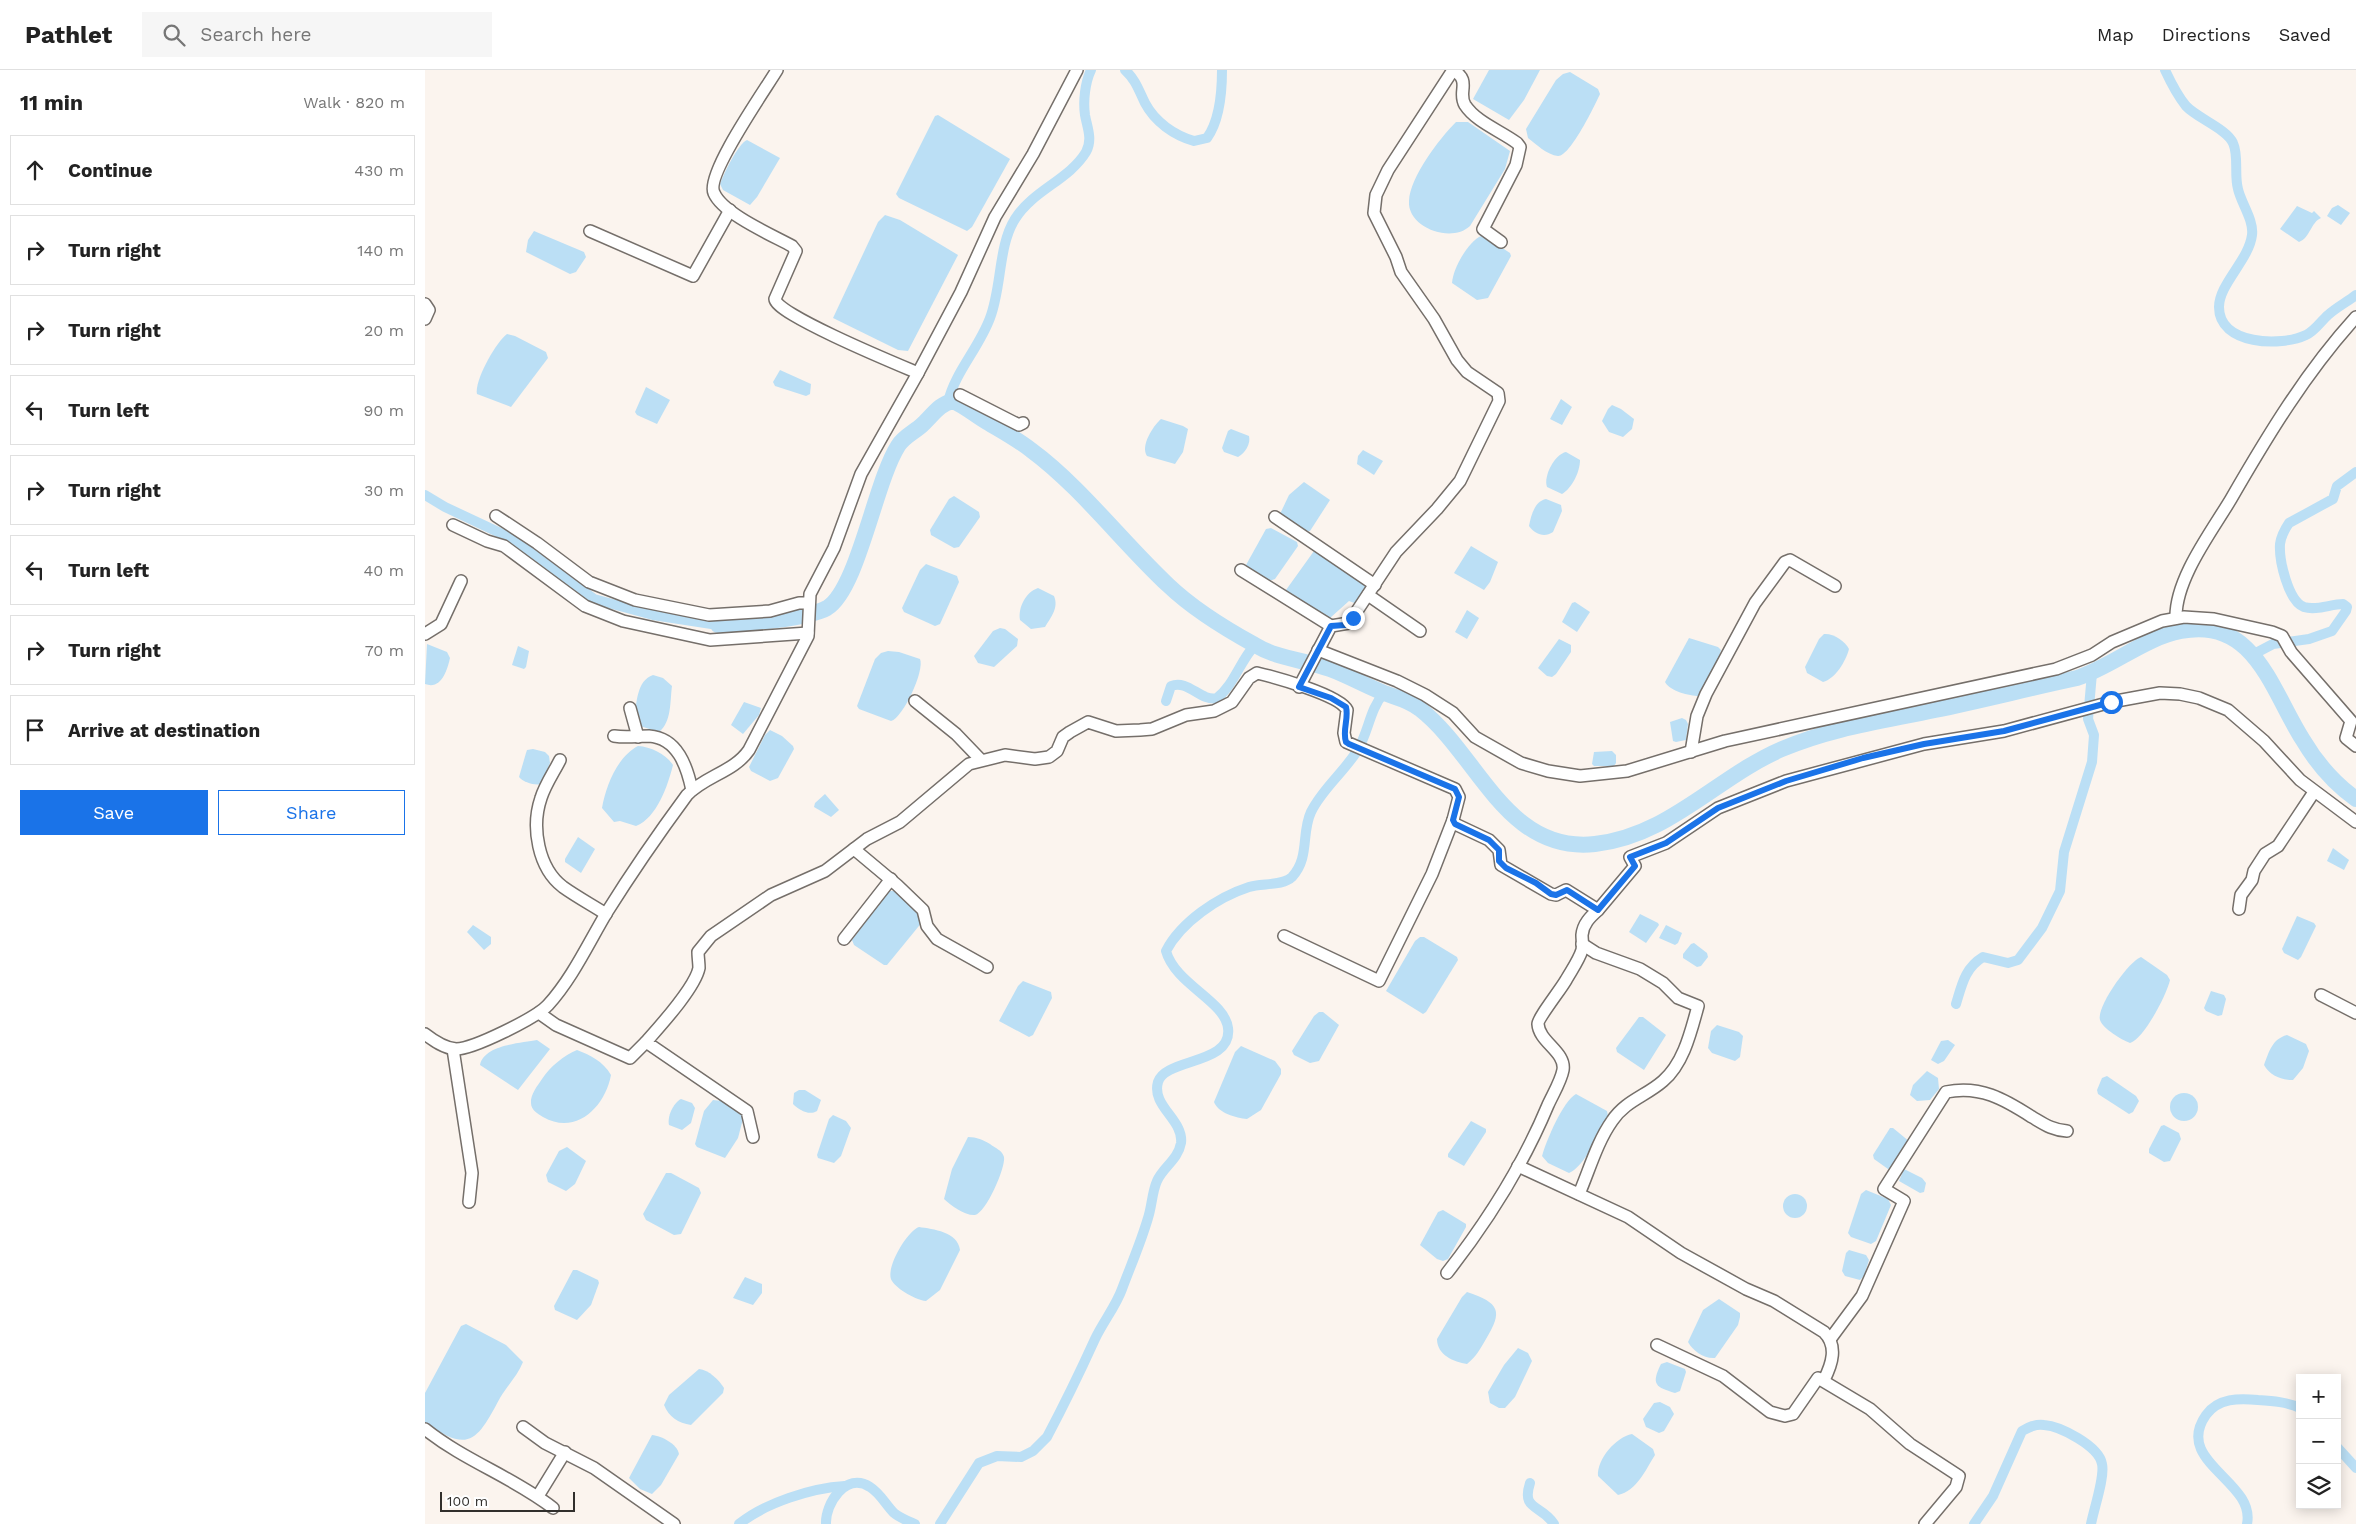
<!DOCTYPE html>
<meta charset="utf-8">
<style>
:root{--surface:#fff;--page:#f6f6f6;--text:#222;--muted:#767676;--line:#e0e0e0;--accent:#1a73e8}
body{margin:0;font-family:"Work Sans",sans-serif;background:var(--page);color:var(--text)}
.controls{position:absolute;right:15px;bottom:15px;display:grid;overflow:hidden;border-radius:0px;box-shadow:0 2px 12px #0003}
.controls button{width:45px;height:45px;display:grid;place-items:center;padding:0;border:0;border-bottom:1px solid var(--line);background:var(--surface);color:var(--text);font:25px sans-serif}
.scale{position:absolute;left:15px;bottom:12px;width:135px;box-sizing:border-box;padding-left:5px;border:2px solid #312f2c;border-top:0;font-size:14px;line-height:18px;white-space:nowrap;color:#312f2c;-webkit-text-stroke:4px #fff;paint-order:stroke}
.stop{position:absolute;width:15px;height:15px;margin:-11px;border:4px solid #1a73e8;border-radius:50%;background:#fff}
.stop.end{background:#1a73e8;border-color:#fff;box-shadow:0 1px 5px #0008}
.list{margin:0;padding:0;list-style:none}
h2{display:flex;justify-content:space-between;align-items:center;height:65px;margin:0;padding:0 20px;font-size:21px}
h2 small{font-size:16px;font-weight:400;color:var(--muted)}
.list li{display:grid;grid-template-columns:32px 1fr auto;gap:15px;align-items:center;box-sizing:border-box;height:70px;margin:0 10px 10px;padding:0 10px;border:1px solid var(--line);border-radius:0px}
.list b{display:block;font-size:19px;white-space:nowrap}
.list em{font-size:16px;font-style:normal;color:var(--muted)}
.actions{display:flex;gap:10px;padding:15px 20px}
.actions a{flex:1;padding:11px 0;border:1px solid var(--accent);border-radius:0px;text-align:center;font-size:18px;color:var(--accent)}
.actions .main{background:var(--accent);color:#fff}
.icon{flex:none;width:28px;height:28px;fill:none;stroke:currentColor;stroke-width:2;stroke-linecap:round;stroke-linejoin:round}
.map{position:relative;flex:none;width:1931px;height:1454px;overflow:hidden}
header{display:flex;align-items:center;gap:30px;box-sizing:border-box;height:70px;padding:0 25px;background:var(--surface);border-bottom:1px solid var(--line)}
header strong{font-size:24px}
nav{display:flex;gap:28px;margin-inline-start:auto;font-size:18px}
.search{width:350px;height:45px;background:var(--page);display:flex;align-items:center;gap:12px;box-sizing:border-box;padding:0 18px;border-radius:0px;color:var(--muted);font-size:19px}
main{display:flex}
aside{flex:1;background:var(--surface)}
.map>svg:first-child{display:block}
.water{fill:#bbdff5}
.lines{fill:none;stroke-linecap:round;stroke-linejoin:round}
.canal{stroke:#bbdff5;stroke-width:10}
.river{stroke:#bbdff5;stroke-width:16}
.minor-casing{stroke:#756f6a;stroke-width:14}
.minor{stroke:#fff;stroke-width:11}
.route{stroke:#1a73e8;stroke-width:6}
</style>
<header>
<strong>Pathlet</strong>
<div class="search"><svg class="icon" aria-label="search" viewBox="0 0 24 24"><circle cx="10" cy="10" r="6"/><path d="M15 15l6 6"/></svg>Search here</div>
<nav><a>Map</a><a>Directions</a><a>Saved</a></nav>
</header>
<main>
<aside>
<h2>11 min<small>Walk · 820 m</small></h2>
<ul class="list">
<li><svg class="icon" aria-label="ahead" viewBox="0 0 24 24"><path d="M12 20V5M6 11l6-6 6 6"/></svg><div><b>Continue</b></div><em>430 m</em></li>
<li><svg class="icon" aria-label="right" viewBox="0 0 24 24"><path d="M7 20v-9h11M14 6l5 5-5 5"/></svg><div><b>Turn right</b></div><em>140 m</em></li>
<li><svg class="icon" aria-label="right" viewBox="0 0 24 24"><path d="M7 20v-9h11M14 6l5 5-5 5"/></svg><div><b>Turn right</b></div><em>20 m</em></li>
<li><svg class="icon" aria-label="left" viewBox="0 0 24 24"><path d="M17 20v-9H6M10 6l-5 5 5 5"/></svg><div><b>Turn left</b></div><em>90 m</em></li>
<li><svg class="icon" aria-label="right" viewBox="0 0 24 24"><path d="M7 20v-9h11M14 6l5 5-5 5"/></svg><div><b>Turn right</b></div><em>30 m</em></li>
<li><svg class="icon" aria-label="left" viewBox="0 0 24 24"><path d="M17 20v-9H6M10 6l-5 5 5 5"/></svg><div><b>Turn left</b></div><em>40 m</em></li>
<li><svg class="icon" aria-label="right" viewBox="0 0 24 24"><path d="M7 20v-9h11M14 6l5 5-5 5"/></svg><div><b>Turn right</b></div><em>70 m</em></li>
<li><svg class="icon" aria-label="arrive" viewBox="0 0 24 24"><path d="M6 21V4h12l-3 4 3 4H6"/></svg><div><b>Arrive at destination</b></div></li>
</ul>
<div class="actions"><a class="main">Save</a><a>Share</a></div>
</aside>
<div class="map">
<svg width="1931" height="1454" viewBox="0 0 1931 1454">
<rect width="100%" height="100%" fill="#fbf4ee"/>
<g class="water">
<path d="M1064 0H1115L1099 30 1084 50 1048 29Z"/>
<path d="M1145 2 1173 19 1175 24C1170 35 1145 87 1133 86 1122 85 1111 74 1103 68L1101 59 1131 10 1138 4Z"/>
<path d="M513 45 585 89 547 157 542 161 474 128 471 124 510 46Z"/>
<path d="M1031 52H1043L1085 81 1080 99 1045 156C1026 174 982 157 984 131 985 107 1014 69 1031 52Z"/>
<path d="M322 70 355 88 332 127 325 135 298 120 295 114C299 103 313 74 322 70Z"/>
<path d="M1913 135 1925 143 1916 155 1902 146 1907 138Z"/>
<path d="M1872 136 1887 143 1889 141 1896 148C1886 152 1885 168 1874 172L1855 159Z"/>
<path d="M460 145 475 150 533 185 483 281 473 280 408 248 453 152Z"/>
<path d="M109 161 159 182 161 187 151 202 145 204 101 182 103 170Z"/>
<path d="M1056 166 1062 168 1085 183 1086 186 1063 228 1052 230 1027 213C1028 198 1043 172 1056 166Z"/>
<path d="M82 264 90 266 121 282 123 288 86 337 52 324C49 311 71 272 82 264Z"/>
<path d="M355 300 386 314 385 324 381 326 350 316 348 312Z"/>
<path d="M221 317 245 330 232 354 212 345 210 342Z"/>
<path d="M1136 329 1147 337 1137 355 1125 349Z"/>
<path d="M1187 335 1196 339 1209 349 1207 359 1198 367 1184 362 1177 351 1183 339Z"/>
<path d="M736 349 758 356 763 359 758 382 750 394 722 386C715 376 728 356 736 349Z"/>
<path d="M806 359 824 366C826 374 820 383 813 387L799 382 797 378 803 361Z"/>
<path d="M938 380 958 391 949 405 932 394 933 386Z"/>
<path d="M1141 382 1155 390C1155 402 1147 418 1137 424L1122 417C1118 406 1130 384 1141 382Z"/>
<path d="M879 412 905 430 885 461 880 462 855 444 864 425Z"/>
<path d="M529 426 554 442 555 447 534 477 529 478 506 465 505 460 524 429Z"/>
<path d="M1121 429 1136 435 1137 441 1128 462C1119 468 1110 464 1104 456 1106 445 1110 431 1121 429Z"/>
<path d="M846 458 872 472 873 476 850 509 844 511 823 499 821 495 841 459Z"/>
<path d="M1046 476 1073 492 1065 512 1059 520 1029 503Z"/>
<path d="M889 481 943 514 932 534 924 531 905 548 862 523 861 520Z"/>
<path d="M501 494 532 506 534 512 515 554 510 556 479 542 477 538 495 500Z"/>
<path d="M613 518 629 526C634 538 626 547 620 557L606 559 595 550C593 537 601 522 613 518Z"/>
<path d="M1150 532 1165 542 1152 562 1137 552 1147 533Z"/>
<path d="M1042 540 1054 548 1042 569 1030 562Z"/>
<path d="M575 558 580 559 593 569 592 576 569 597 553 593 549 586 568 561Z"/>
<path d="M1399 564C1408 563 1420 571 1424 579 1421 591 1410 609 1398 612L1382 603 1380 597 1394 569Z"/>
<path d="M1264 568 1293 577 1296 580 1290 600 1274 626C1264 626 1245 621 1240 612Z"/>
<path d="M1134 569 1146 575V582L1131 604 1127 607 1122 606 1113 598Z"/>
<path d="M2 574 22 582 25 588C22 601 16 620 0 614Z"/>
<path d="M93 576 104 581 101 597 99 599 87 595Z"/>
<path d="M463 581 474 582 495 589C500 600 478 648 466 651L434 639 432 636 450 589 456 583Z"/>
<path d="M228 605 238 608 247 616C245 630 247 652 234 662L215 656 210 648C211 634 212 610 228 605Z"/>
<path d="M319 632 336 638 334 645 318 664 306 655Z"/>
<path d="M1257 648 1261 650 1263 654 1261 670 1251 672 1248 671 1245 652Z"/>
<path d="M345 660 357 666 368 676 369 679 353 708 345 711 326 701 324 697 340 665Z"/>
<path d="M213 676C226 677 241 684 248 695 243 715 232 748 211 756L195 751 189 752 177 738C181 716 192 687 213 676Z"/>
<path d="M108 679 120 682 124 686 125 693 116 714C110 716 98 712 94 707L101 683 102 680Z"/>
<path d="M1187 681 1191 685V693L1189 696H1169L1167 694 1169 682Z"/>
<path d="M400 724 414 740 406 747 389 737 390 733Z"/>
<path d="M153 767 170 779 156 803 140 792V789Z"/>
<path d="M1908 778 1924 790 1919 800 1902 791Z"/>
<path d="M464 821H469L497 847 498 851 462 895H459L429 875 427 870Z"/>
<path d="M1215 844 1233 853 1234 855 1221 873 1204 862Z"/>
<path d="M1872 846 1889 853 1891 856 1876 887 1873 890 1859 883 1857 879Z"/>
<path d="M48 855 66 867V874L59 880 42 862Z"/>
<path d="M1241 855 1257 863 1253 873 1250 875 1234 868Z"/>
<path d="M995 867H999L1032 887 1033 890 1001 942 998 944 961 921 990 871Z"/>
<path d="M1269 873 1282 883 1283 887 1276 896 1272 897 1258 888V884L1266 874Z"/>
<path d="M1716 887 1742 905 1745 910C1742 924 1719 969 1705 973 1697 970 1678 959 1675 950 1671 937 1704 891 1716 887Z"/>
<path d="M598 911 626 922 627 928 608 965 604 967 574 951 593 916Z"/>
<path d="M1786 921 1799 925 1801 929 1797 945 1793 946 1781 941 1779 938Z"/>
<path d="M894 942H898L914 955 894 991 885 993 869 985 867 981 889 946Z"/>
<path d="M1214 947H1218L1241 965 1219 1000 1192 982 1191 978Z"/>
<path d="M1292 955 1314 962 1318 966 1315 987 1310 991 1287 983 1283 978 1286 961Z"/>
<path d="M1862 965 1881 974 1884 981 1878 998 1868 1010C1857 1010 1845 1006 1839 995 1844 982 1847 969 1862 965Z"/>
<path d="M112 970 125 979 93 1020 55 995C59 975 96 973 112 970Z"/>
<path d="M1523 970 1530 975 1519 991 1513 994 1506 990 1516 971Z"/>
<path d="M816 976 850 991 856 999V1004L836 1040 822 1049C811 1048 793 1043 789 1032L810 982Z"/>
<path d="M152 980C165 985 178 991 186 1005 180 1037 151 1066 118 1047 113 1044 106 1040 106 1033 105 1025 113 1015 117 1009 125 997 139 985 152 980Z"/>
<path d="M1502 1001 1513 1008 1514 1019 1505 1030 1492 1031 1485 1025 1488 1015Z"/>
<path d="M1682 1006 1711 1026 1714 1031 1708 1042 1704 1044 1673 1024 1672 1020 1677 1008Z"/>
<path d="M374 1020H380L396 1030 392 1041C384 1046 374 1040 368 1034L369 1023Z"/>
<circle cx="1759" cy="1037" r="14"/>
<path d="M1151 1024 1182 1041 1183 1046C1176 1061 1159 1097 1144 1103L1123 1093 1117 1086C1121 1071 1138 1031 1151 1024Z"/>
<path d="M256 1029 267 1033 270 1038 266 1053 257 1060 244 1055C242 1047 248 1033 256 1029Z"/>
<path d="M288 1030 297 1031 319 1045 313 1068 300 1088 272 1077 270 1074 279 1041Z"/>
<path d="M408 1045 421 1051 426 1058 416 1086 409 1093 393 1088 392 1085 404 1049Z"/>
<path d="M1046 1051 1061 1059V1062L1039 1096 1023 1087V1084Z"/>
<path d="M1739 1055 1754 1063 1756 1069 1745 1091 1739 1092 1724 1083V1079L1736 1056Z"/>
<path d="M1465 1058H1468L1485 1072 1468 1098 1463 1099 1449 1089 1448 1085Z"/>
<path d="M543 1067C552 1067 558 1070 565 1074 570 1078 577 1080 579 1087 581 1097 561 1143 550 1145 541 1146 526 1136 519 1129L527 1099Z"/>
<path d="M142 1077 161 1091 150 1114 141 1121 123 1112 121 1105 134 1081Z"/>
<path d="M1479 1099 1497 1108 1501 1113 1499 1122 1495 1123 1474 1111Z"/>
<path d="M241 1103H246L274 1118 276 1123 256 1164 249 1165 221 1150 218 1144Z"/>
<path d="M1441 1120 1463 1129 1466 1135 1451 1171 1446 1174 1426 1167 1423 1163 1436 1124Z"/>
<circle cx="1370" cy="1136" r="12"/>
<path d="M1018 1140 1041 1154V1157L1023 1189 1018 1191 1012 1189 995 1175 1013 1142Z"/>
<path d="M494 1157C508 1159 533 1162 535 1180L515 1220 501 1231C491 1230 473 1220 467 1211 459 1200 482 1161 494 1157Z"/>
<path d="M1424 1180 1441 1185 1444 1190 1439 1206 1435 1210 1420 1206 1417 1201 1421 1183Z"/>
<path d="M148 1200H152L173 1210 174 1213 166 1235 152 1250 130 1240 129 1236Z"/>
<path d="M320 1207 337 1214V1223L328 1235 308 1228Z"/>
<path d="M1042 1222C1075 1233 1078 1241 1061 1269 1055 1279 1051 1287 1042 1294 1029 1292 1012 1285 1012 1269L1037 1227Z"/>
<path d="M1294 1229 1315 1243V1247L1313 1255 1290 1288C1279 1289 1268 1281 1263 1272L1278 1240Z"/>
<path d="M41 1254 81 1275 98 1292C93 1305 82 1316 75 1328 52 1371 44 1384 0 1352V1323L36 1256Z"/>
<path d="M1093 1278 1103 1283 1107 1291 1090 1327 1080 1338H1074L1065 1333 1063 1322 1079 1295Z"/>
<path d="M1242 1292 1260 1299 1261 1302 1255 1321 1250 1323C1230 1317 1226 1314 1236 1294Z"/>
<path d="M274 1299C284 1300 294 1310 299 1318L298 1323 266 1355C253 1353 244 1347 239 1335L244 1325Z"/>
<path d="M1235 1332 1245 1337 1249 1344 1239 1361 1234 1363 1221 1357 1218 1349 1229 1333Z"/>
<path d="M1207 1364 1228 1379 1230 1385C1221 1399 1212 1421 1193 1425L1173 1406C1172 1389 1191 1367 1207 1364Z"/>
<path d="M227 1365C237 1366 252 1374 254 1384L236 1415 227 1424 215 1419 204 1408Z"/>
</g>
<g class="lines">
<g class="canal">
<path d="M700 0C711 10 714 21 720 33 730 52 749 65 769 71L782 68C795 50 797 22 797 0"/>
<path d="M1740 0C1746 13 1752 25 1761 36 1772 48 1802 59 1808 73 1814 86 1809 105 1813 119 1816 133 1829 150 1827 165 1824 190 1794 214 1794 237 1794 275 1856 277 1881 265 1890 261 1896 251 1903 245 1912 237 1922 232 1931 225"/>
<path d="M523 332C530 302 554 278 565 248 577 217 573 176 590 149 608 120 644 110 661 82 668 69 662 57 660 45 658 31 660 13 666 0"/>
<path d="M0 425 20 437 90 470 169 529 228 545 293 555"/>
<path d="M1829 584 1848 574 1884 569 1907 561 1921 541 1922 537 1918 534C1906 534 1891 541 1879 537 1863 531 1854 490 1855 474 1856 466 1860 459 1864 453L1908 429 1912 416 1931 402"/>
<path d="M741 631 746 616C763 609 776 632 792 628 809 615 815 591 830 575"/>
<path d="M1531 934C1537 914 1540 898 1558 887L1583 893 1593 890 1617 858 1635 821 1639 782 1667 692 1669 665 1663 649 1667 603"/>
<path d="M1912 1377 1931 1398"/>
<path d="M1105 1413C1096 1441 1116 1434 1129 1454"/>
<path d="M314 1454C340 1433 386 1418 420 1416"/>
<path d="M401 1454C400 1434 421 1401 445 1417 455 1423 461 1435 469 1443 475 1448 483 1451 490 1454"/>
<path d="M515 1454 554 1393 572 1386 596 1387 608 1381 622 1367C639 1335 655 1302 670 1269 678 1252 691 1236 697 1219 706 1195 716 1172 723 1148 727 1136 727 1122 732 1111 738 1097 753 1090 756 1073 759 1050 726 1036 733 1012 740 988 808 995 803 958 800 931 750 914 741 881 756 852 793 827 824 817 836 813 858 816 867 807 885 788 876 763 886 742 897 719 919 702 932 681 944 662 944 640 959 623"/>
<path d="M1549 1454 1568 1426 1597 1361C1604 1357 1610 1354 1619 1355 1635 1356 1674 1376 1677 1394 1680 1407 1669 1438 1666 1454"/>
<path d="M1822 1454C1831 1411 1748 1392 1781 1345 1793 1328 1814 1328 1833 1330 1848 1331 1862 1332 1875 1338"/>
</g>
<path class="river" d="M293 555C317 554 383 549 402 538 433 519 450 412 473 376 479 366 490 362 498 354 508 345 514 334 528 331 540 336 550 345 562 352 577 361 592 369 606 380 655 416 698 473 743 515 768 539 799 558 830 575 853 589 880 590 905 599 924 606 941 616 959 623 973 628 984 630 995 639 1053 684 1081 784 1170 774 1244 766 1292 707 1357 679 1406 658 1458 651 1510 640 1558 630 1605 618 1652 608 1688 596 1719 568 1756 561 1830 546 1847 622 1878 670 1891 692 1910 714 1931 729"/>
<g class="minor-casing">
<g id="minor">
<path d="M352 0C340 20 280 105 289 123 298 144 347 165 367 176L371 181 350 229C350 244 474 295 493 303"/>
<path d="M1028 0C1047 11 1032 22 1040 35 1051 52 1076 61 1092 73L1095 77 1091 95 1058 159 1076 172"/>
<path d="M165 161 268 206 305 140"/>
<path d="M0 234 4 240 0 249"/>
<path d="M535 325 594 355 598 353"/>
<path d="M71 446 112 473 164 512 210 530 284 545 345 541 374 533H384"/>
<path d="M850 447 950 515"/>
<path d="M28 455 62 471 79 476 160 536 198 551 285 570 383 563"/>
<path d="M816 500 906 556"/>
<path d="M943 525 995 561"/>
<path d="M1751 548C1750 509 1787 461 1806 429 1843 365 1881 302 1931 247"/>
<path d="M0 564 16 554 36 511"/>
<path d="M893 580 972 611 1000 625 1028 643 1050 667 1096 693 1123 701 1155 706 1202 701 1300 671 1631 599 1667 585 1687 572 1737 551 1759 547 1789 549 1847 562 1857 566 1866 582 1926 651 1921 668 1931 676"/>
<path d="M874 617 906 556 924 553 971 482 1012 439 1035 411 1074 331 1073 323 1042 302 1032 290 1009 249 976 202 971 187 949 143 951 125 963 100 1028 0"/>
<path d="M490 631 531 664 556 690"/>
<path d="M205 638 213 667"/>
<path d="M189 666C202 668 212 666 224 666 253 668 262 697 267 720"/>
<path d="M1266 682 1272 646 1281 624 1330 533 1360 492 1365 490 1410 516"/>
<path d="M135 690C129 702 120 715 116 728 106 757 113 798 138 817 152 827 167 835 181 844"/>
<path d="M429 779 472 815 498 840 502 856 512 869 562 897"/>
<path d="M1814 839 1816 825 1827 810 1829 801 1840 784 1853 776 1889 722"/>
<path d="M859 866 954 911 1007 804 1028 750"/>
<path d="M419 869 466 809"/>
<path d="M1896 925 1931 943"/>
<path d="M114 943 131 955 205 988 221 972"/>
<path d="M0 964C9 971 19 978 31 979 48 979 111 948 123 935 147 909 164 872 182 842 207 802 234 763 262 725 280 706 309 702 324 680L383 566 385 524 409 478 436 404 493 303 536 222 570 147 608 84 652 0"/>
<path d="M28 979 47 1103 44 1132"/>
<path d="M328 1067 322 1041 221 972C235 956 270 918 274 898 274 893 273 887 273 882L286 866 346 825 400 801 442 769 475 752 544 694 580 685 610 689 624 687 632 681 638 667 645 662 663 652 691 661 715 660 727 659 761 645 789 641 807 632 824 608 832 603C849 607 915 625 922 640L919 663 921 672 1030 719 1034 727 1028 750 1030 754 1064 770 1074 780 1076 795 1126 824 1131 825 1141 820 1173 840 1210 796 1205 787 1241 773 1293 738 1361 711 1499 674 1579 661 1686 632 1735 623 1755 624 1774 628 1803 640 1839 671 1875 710 1931 752"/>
<path d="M1093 1096 1203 1147 1256 1183 1321 1219 1349 1231 1399 1262C1413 1276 1407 1294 1399 1310"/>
<path d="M1154 1124C1164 1101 1172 1072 1187 1051 1200 1031 1221 1026 1238 1011 1259 993 1266 961 1273 936L1253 928 1238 913 1215 899 1171 883 1157 874"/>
<path d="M1022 1203C1062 1152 1098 1095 1123 1035 1128 1024 1136 1011 1138 1000 1141 982 1114 972 1113 954 1113 948 1136 919 1141 910 1146 901 1154 890 1157 880 1158 875 1157 869 1157 865 1158 854 1165 847 1173 840"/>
<path d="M1406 1268 1437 1226 1479 1131 1459 1119 1521 1022C1555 1015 1579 1029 1607 1047 1619 1054 1627 1060 1642 1061"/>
<path d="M1232 1275 1298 1306 1345 1342 1360 1346 1368 1344 1393 1308 1445 1339 1485 1374 1534 1406 1531 1417 1500 1454"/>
<path d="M98 1357 120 1373 169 1398 249 1454"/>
<path d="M0 1359C40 1391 88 1407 128 1438"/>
<path d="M113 1426 140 1382"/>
</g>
</g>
<use href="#minor" class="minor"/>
</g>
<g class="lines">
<path class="route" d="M928 548 920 555 906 556 874 617 906 628 921 637C924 649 917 660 921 672L924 674 1030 719 1034 727 1028 750 1030 754 1064 770 1074 780V791L1081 798 1111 813 1126 824 1131 825 1142 820 1173 840 1210 796 1205 787 1241 773 1293 738 1361 711 1438 688 1499 674 1579 661 1686 632"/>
</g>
</svg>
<div class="controls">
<button>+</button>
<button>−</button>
<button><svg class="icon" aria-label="layers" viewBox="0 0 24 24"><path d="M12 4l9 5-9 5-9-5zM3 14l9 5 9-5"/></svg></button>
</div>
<div class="scale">100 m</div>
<div class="stop" style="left:1686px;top:632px"></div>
<div class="stop end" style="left:928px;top:548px"></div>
</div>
</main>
